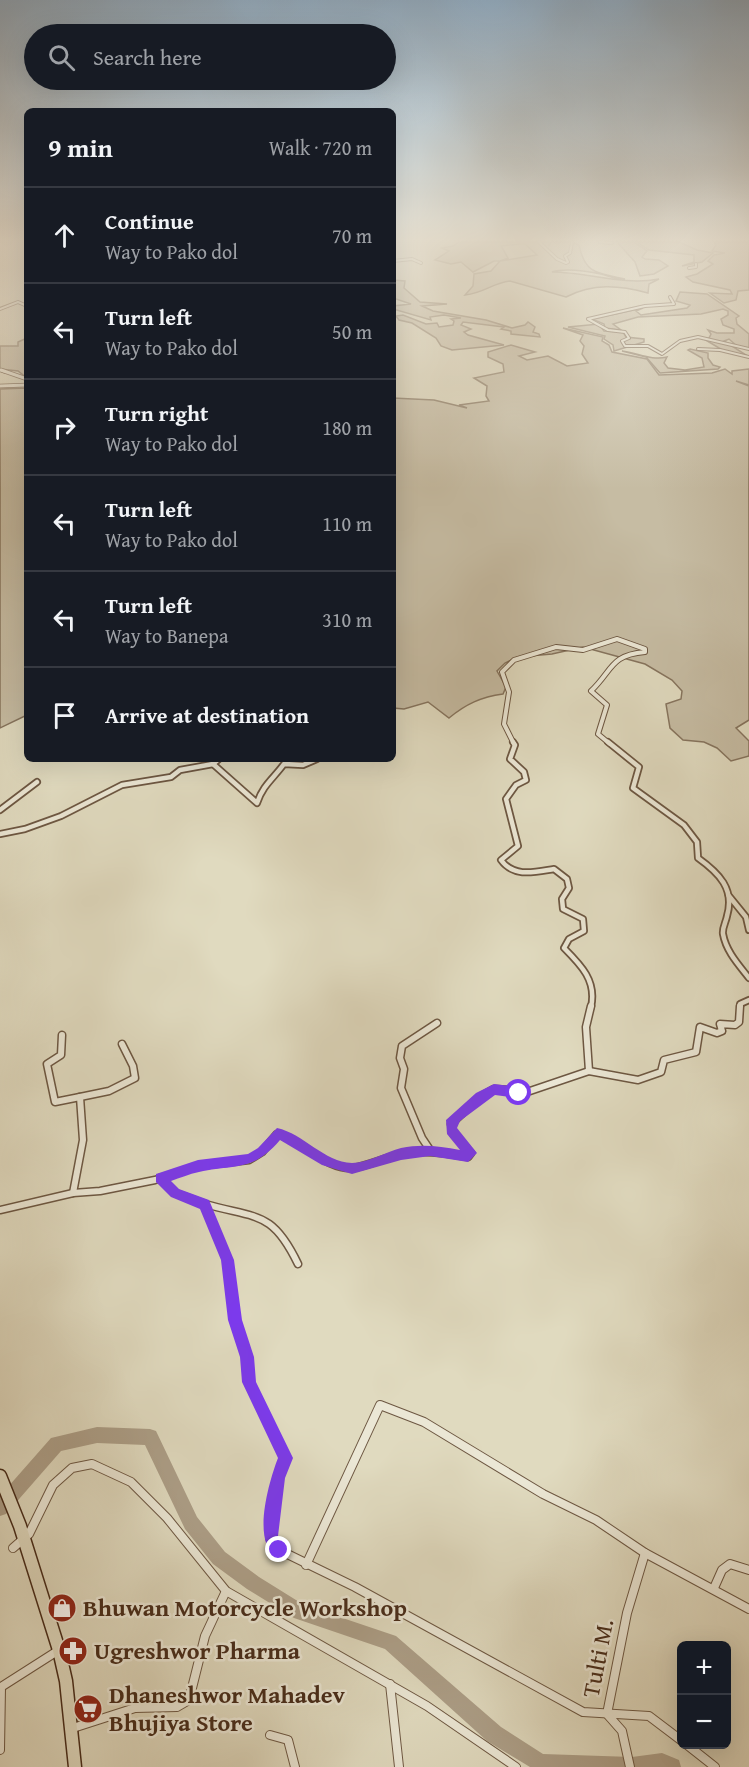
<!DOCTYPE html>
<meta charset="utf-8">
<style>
:root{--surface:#171b24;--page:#20242c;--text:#f1f3f6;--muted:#9ea1a6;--line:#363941}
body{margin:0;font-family:"Gentium Book Plus",serif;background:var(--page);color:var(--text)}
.controls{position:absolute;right:18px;bottom:18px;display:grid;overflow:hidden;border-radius:9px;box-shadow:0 6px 24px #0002}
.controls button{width:54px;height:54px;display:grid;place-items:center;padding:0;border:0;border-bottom:2px solid var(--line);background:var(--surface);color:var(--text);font:30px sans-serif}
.stop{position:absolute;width:18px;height:18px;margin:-14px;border:4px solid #7c3aed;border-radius:50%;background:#fff}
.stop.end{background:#7c3aed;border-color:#fff;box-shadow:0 2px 6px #0008}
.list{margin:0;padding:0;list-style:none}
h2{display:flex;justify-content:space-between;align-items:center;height:78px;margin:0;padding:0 24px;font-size:26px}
h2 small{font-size:20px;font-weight:400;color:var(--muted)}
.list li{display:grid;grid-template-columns:39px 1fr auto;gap:18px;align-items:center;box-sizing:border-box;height:96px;padding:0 24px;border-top:2px solid var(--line)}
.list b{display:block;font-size:22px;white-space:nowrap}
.list p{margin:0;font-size:20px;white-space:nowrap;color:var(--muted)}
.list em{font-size:20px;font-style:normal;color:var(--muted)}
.icon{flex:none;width:33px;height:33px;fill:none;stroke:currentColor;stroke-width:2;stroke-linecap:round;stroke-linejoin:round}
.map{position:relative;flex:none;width:749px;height:1767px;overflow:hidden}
.search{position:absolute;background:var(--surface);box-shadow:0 6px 24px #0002;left:24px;top:24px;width:372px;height:66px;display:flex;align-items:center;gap:15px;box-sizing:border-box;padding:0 21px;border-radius:33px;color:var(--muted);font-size:22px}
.panel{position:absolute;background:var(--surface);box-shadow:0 6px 24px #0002;left:24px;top:108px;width:372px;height:654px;border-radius:9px}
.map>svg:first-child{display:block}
.green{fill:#c6bca3;stroke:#86745e;stroke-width:1.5;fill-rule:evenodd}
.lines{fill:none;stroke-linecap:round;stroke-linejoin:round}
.river{fill:#ac9e87;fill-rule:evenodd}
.minor-far5-casing{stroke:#6d5742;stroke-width:4}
.minor-far4-casing{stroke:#6d5742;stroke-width:4.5}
.minor-far3-casing{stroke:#6d5742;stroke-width:6}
.minor-far2-casing{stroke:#6d5742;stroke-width:8}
.minor-far1-casing{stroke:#6d5742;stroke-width:9}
.minor-casing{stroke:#6d5742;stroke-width:10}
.primary-casing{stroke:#472b19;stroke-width:15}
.minor-far5{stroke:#ebe7d5;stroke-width:2}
.minor-far4{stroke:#ebe7d5;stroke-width:3}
.minor-far3{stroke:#ebe7d5;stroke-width:4}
.minor-far2{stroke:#ebe7d5;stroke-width:4.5}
.minor-far1{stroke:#ebe7d5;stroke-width:6}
.minor{stroke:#ebe7d5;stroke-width:8}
.primary{stroke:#e0dabf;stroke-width:12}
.route{fill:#7c3aed}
.labels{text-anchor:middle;stroke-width:5;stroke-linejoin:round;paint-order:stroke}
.near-poi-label{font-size:24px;font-weight:bold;fill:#472b19;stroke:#ebe7d5;text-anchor:start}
.near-street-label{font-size:24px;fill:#472b19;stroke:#ebe7d5}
</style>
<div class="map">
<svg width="749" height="1767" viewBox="0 0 749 1767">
<rect width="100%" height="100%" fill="#e0dabf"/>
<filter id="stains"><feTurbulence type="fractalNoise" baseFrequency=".00333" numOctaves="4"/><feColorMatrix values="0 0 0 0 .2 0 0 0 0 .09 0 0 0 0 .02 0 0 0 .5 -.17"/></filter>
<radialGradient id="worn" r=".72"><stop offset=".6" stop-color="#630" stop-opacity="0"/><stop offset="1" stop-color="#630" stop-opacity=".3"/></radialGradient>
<g class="green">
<path d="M459 242H549V246L551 242H572L579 245C585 274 597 273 625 279 616 280 609 276 601 274 586 271 565 268 552 272 588 272 623 286 659 279L649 284 648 293C619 285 593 283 566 297L510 281C492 283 485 293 465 295L473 286 474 274 491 271 500 261H494L473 272 461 262 451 264 435 260 449 251 442 248 453 246ZM520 244H525L537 255 500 261 508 258 501 246Z"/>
<path d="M617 242H634L647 251 642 257 645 259 659 260 668 266 654 274 640 276 635 262Z"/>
<path d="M637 242H679L697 250 713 253 702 262 682 266 694 262V255L649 250Z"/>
<path d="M714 242H749V290L738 291 736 300 724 303 710 293 732 294 730 290 693 282 686 277 697 274 713 264 708 261 714 255 725 253 712 251 716 245Z"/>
<path d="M393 280 405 281 404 288 420 302 447 304 422 306 433 311 486 320 512 328 525 325 528 322 535 327 533 332 539 334 540 337 511 334V331L501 329 504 327 463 322 461 325 471 329 464 332 468 335 504 345 452 350 441 346 436 338 412 323 399 320 396 316 403 315 426 324 437 323 439 327 453 325 454 321 451 319 461 318 444 315 430 317 431 320 393 309V306L411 304 393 298Z"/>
<path d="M680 292 707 294 739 316 736 318 737 324 749 334V349L737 346 729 339 724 341 749 357 724 351 704 339 709 338 711 334 708 330 717 333H734V329L723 325 721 319 728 315V311L723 309 701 314 638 317 613 324 621 330 605 328 604 324 592 319 643 308 636 311 641 315 687 308 690 305 676 301Z"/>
<path d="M599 324 604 331 623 332 626 337 644 339V342L614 351 613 345 604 339 605 336 568 327Z"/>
<path d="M563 328 603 337 602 341 609 345 612 352 647 359 659 375 712 373 725 369 732 374V371L749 369V385L736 381 749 386V720L736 728 749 741V756L731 761 717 748 704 742 683 740 670 728 666 704 681 699 682 691 672 680 645 664 583 647 552 654 518 657 505 663 497 671 506 687 503 694C481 697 466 704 449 718L428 702 404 709 393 708V398L434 400 467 408 459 405 489 401 486 396 487 386 474 378 504 372 503 364 488 357V352L511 345 535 352 519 356 527 360 548 356 567 366 588 363 582 354 584 346 580 341 583 335Z"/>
<path d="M27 338V378L18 371 0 369V346H18V342Z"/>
<path d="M690 349 708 353V358L713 365 720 367 718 369 660 373 646 357 622 351C638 353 652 361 667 357L664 363 668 368 685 370 704 367 702 358 688 350Z"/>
<path d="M27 388V715L0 728V389Z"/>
</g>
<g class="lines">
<path class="river" d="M97 1427 150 1429 156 1431 197 1517 225 1552 259 1577 304 1605 396 1636 501 1727 543 1754 632 1757 662 1753 679 1760 681 1767H530L487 1741 385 1649 294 1618 247 1589 213 1564 185 1529 145 1445 97 1443 61 1451 6 1514 0 1516V1496L51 1438Z"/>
<g class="minor-far5-casing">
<g id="minor-far5">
<path d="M539 242 557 259 566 263 568 262 565 256 570 253 572 242"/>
<path d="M600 242 612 243"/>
<path d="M393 261 412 259 421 263"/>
<path d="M689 268 696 267V264"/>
<path d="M670 297 674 304 645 306 588 319 608 330 625 332 629 338 622 341 625 346H648L662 354 680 341 698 337 749 349"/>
<path d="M0 309 18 302 27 306"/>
<path d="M698 349 720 350 749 357"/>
<path d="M0 370 6 372"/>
</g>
</g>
<g class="minor-far4-casing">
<g id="minor-far4">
<path d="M1 370 27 379"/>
<path d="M0 386 27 385"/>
</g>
</g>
<g class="minor-far3-casing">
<path id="minor-far3" d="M514 744 504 724 509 692 502 672 514 660 556 647 583 650 617 639 645 649V652C610 655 613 670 591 691L607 705 598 734 610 744"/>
</g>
<g class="minor-far2-casing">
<g id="minor-far2">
<path d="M513 742 515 745 510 759 524 772 526 780 516 785 506 799 518 846 501 860C514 878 535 872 554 869L567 879 569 888 562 899 563 909 583 919 584 931 569 939 564 948C581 965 597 981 591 1007"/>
<path d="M608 742 639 767 633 788 684 825 697 842 698 858C719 873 735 889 727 916 726 922 722 928 723 934 726 951 738 964 749 978"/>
<path d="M213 764 257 803C263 785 273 779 284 764L303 765 317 759"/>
<path d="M0 810 37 782"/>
<path d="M0 834 25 829 61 816 122 785 171 777 180 770 213 764 219 759"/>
<path d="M729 896 746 917 749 930"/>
<path d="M740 1007V1004L749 1000"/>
</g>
</g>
<g class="minor-far1-casing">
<g id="minor-far1">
<path d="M62 1035 61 1055 47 1064 55 1102 80 1097"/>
<path d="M589 1071 586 1027 591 1006"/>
<path d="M430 1150 422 1138 401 1088 404 1069 400 1058 402 1046 437 1023"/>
<path d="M160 1178 175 1193 205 1204 227 1260 235 1320 242 1342"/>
<path d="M73 1193 83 1140 80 1097 109 1091 135 1078 133 1066 122 1044"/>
<path d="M205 1204C257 1219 272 1210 298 1264"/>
<path d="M0 1210 73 1193 100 1191 155 1180 198 1166 249 1160 262 1152 277 1134C303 1140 325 1170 353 1168 368 1166 384 1158 399 1155 423 1149 444 1153 468 1157L471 1153 454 1135 451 1124 480 1097 494 1089 530 1091 589 1071 638 1080 661 1072 664 1060 696 1052 700 1027 717 1033 722 1031 720 1024 735 1025 739 1022 740 1006"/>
</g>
</g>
<g class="minor-casing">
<g id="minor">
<path d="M242 1341 247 1357 249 1382 285 1458 278 1478 270 1538 279 1550 355 1587 583 1712 649 1716 682 1741"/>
<path d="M13 1548 29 1534 53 1485 72 1468 92 1464 131 1482 167 1518 226 1591 427 1706 516 1767"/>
<path d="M306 1565 380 1405 424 1422 543 1494 596 1520 645 1553 749 1609"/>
<path d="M714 1588 722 1570 730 1564 749 1570"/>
<path d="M390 1684 399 1767"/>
<path d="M73 1728 135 1708 177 1707 189 1700 205 1636 226 1591"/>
<path d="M270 1735 288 1740 295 1767"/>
<path d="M686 1744 715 1767"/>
<path d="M0 1750 1 1687 59 1650"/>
<path d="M630 1767 622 1731 607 1714 627 1613 645 1553"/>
</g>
</g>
<g class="primary-casing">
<path id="primary" d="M0 1476 20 1526 59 1650 66 1681 75 1767"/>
</g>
<use href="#minor-far5" class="minor-far5"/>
<use href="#minor-far4" class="minor-far4"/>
<use href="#minor-far3" class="minor-far3"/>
<use href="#minor-far2" class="minor-far2"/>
<use href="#minor-far1" class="minor-far1"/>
<use href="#minor" class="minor"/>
<use href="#primary" class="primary"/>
</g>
<linearGradient id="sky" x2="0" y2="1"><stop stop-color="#90abc1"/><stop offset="0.49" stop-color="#f1eee2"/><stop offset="1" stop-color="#f1eee2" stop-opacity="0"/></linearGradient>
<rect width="749" height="489" fill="url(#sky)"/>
<path class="route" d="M494 1084 519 1087 524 1093 519 1098 495 1095 460 1121 457 1128 477 1153 468 1162 430 1156 401 1160 352 1174 322 1165 280 1140C253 1172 235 1164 199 1172 189 1174 180 1178 171 1181L179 1189 209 1200 234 1260 242 1320 254 1357 256 1382 293 1458 285 1478 278 1536 286 1550 284 1555 279 1558C250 1546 269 1481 278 1458L242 1382 240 1357 228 1320 221 1260 200 1209 171 1197 156 1182V1174L198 1160 248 1154 258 1148 277 1128C304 1134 324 1162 352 1163 367 1163 386 1152 401 1148 421 1144 439 1146 460 1150L447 1134 446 1120 476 1093Z"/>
<defs>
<g id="shop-disc" transform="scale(1.5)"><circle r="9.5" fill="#8f2418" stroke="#ebe7d5"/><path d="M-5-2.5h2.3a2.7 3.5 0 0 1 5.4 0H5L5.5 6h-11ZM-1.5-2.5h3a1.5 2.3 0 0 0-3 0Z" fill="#fff"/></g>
<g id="pharmacy-disc" transform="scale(1.5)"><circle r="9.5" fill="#8f2418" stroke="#ebe7d5"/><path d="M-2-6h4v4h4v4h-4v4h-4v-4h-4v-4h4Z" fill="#fff"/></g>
<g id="supermarket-disc" transform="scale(1.5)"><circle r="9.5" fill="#8f2418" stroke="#ebe7d5"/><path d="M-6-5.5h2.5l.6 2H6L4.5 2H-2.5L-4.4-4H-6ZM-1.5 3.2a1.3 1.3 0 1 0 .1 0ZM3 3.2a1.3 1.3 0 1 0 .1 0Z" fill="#fff"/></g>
</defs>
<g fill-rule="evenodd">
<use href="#shop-disc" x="62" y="1608"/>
<use href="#pharmacy-disc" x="73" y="1651"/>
<use href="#supermarket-disc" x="88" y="1709"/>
</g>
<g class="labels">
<g class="near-poi-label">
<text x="83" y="1616">Bhuwan Motorcycle Workshop</text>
<text x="94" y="1659">Ugreshwor Pharma</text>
<text x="109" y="1703">Dhaneshwor Mahadev<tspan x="109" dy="28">Bhujiya Store</tspan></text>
</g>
<g class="near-street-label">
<text transform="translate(598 1658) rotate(-79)" y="8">Tulti M.</text>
</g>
</g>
<rect width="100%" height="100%" filter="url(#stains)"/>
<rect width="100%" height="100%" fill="url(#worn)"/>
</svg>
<div class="controls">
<button>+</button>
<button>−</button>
</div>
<div class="stop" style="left:519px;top:1093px"></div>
<div class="stop end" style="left:279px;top:1550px"></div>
<div class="search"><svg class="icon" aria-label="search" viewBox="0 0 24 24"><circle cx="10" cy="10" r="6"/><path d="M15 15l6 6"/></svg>Search here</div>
<section class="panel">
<h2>9 min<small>Walk · 720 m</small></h2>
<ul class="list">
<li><svg class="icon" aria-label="ahead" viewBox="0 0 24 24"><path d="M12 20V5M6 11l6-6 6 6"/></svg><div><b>Continue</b><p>Way to Pako dol</p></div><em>70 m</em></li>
<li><svg class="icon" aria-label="left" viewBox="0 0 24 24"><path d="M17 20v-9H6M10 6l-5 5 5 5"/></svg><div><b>Turn left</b><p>Way to Pako dol</p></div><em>50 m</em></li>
<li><svg class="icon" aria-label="right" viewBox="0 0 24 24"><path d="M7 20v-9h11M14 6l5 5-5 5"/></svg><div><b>Turn right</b><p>Way to Pako dol</p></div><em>180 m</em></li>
<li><svg class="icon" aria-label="left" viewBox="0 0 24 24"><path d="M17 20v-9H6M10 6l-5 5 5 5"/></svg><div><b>Turn left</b><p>Way to Pako dol</p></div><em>110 m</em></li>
<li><svg class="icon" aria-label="left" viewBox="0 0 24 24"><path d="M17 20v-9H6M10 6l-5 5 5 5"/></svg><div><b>Turn left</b><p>Way to Banepa</p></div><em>310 m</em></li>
<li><svg class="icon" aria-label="arrive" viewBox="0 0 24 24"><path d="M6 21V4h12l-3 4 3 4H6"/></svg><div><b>Arrive at destination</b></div></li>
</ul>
</section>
</div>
